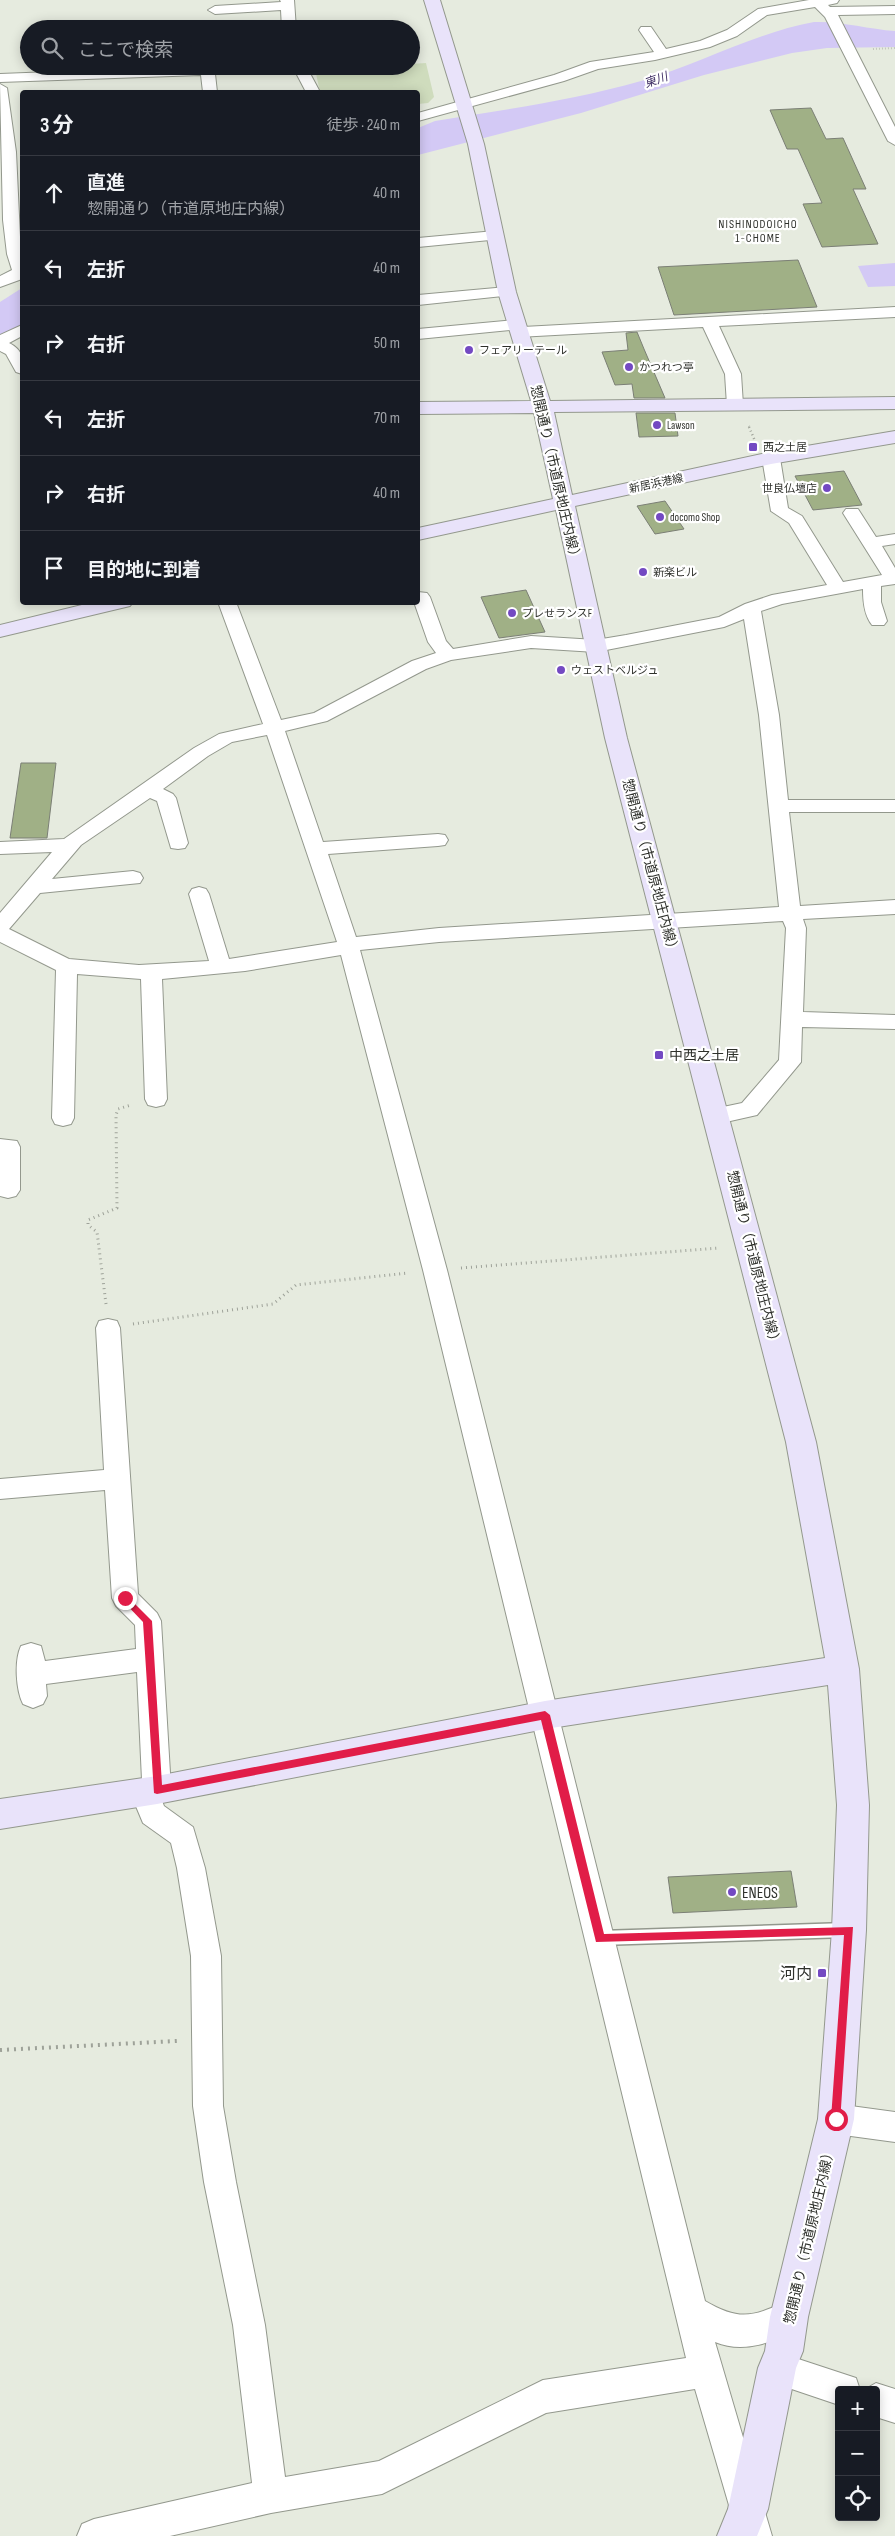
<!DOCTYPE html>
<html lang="ja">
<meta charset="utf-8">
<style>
:root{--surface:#171b24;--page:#242831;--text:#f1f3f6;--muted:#9ea1a6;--line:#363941}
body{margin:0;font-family:"Sofia Sans Condensed","Noto Sans JP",sans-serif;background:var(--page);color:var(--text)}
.controls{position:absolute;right:15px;bottom:15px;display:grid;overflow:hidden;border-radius:5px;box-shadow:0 2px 12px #0003}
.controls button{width:45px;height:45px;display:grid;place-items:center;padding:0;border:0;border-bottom:1px solid var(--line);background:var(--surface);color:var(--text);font:25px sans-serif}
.stop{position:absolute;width:15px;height:15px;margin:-11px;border:4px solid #e11d48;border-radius:50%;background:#fff}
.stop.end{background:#e11d48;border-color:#fff;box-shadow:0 1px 5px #0008}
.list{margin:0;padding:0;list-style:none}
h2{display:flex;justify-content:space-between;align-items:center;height:65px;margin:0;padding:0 20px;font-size:21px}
h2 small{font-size:16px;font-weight:400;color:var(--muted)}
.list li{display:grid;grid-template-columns:32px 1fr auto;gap:15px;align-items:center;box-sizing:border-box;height:75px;padding:0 20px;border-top:1px solid var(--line)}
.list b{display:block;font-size:19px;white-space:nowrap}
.list p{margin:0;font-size:16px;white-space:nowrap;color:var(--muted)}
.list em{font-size:16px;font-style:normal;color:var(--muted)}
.icon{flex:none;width:28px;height:28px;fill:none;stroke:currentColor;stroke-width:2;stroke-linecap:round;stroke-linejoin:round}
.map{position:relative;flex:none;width:895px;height:2536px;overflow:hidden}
.search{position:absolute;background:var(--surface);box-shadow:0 2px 12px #0003;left:20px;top:20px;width:400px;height:55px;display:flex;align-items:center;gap:12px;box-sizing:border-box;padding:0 18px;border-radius:28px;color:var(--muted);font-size:19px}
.panel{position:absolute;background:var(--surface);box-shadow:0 2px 12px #0003;left:20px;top:90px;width:400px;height:515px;border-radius:5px}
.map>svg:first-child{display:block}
.green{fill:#cfdcbd}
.water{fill:#d3c9f5}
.building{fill:#a0b086;stroke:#7b7f75}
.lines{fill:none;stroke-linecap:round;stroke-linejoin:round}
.lane-casing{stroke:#93988d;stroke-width:17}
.street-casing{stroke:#93988d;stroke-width:2}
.secondary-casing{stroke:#93988d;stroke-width:2}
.path-far3{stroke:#9ea299;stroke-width:2;stroke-dasharray:0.5 2.5;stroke-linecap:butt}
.path-far2{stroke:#9ea299;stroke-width:2.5;stroke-dasharray:1 3;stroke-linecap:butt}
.path-far1{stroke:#9ea299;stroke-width:3;stroke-dasharray:1 4;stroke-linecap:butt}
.path{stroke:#9ea299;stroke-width:4;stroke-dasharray:2 5;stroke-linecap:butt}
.lane{stroke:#fff;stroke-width:14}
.street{fill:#fff;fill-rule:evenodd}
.secondary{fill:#e9e3fa;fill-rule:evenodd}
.route{fill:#e11d48}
.poi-dot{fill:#7349c2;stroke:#fff;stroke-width:2}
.labels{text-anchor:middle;stroke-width:4.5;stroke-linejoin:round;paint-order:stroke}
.far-poi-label{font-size:11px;fill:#2f312c;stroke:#fff;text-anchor:start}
.far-street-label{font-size:11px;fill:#2f312c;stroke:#fff}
.far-water-label{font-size:12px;font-style:italic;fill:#3f2e64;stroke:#fff}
.far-neighbourhood-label{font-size:12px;letter-spacing:1px;fill:#2f312c;stroke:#fff}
.street-label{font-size:14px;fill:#2f312c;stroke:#fff}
.poi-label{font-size:14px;fill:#2f312c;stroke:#fff;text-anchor:start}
.near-poi-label{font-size:16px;fill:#2f312c;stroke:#fff;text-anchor:start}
</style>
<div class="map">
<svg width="895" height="2536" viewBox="0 0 895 2536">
<rect width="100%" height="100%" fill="#e6ebdf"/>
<path class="green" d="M426 63 434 97 428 103 418 104V92H320L315 69 411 66V64Z"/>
<g class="water">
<path d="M814 22C841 21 868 29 895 31V47L827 48 792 53 704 75 581 113 418 155V128L435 121C504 110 574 100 641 81 700 64 754 33 814 22Z"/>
<path d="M895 263V286L868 287 858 266Z"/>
<path d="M22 288V325L0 336V302Z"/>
</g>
<g class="building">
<path d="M811 108 826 139 843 138 866 189H853L878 244 822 247 803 204 822 203 798 149H787L770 110Z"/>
<path d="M798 260 817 307 674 315 658 267Z"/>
<path d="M637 332 644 349 665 398H634L632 384 615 385 602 352 628 350 626 333Z"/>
<path d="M636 413H675L678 436 639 437Z"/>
<path d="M844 471 862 505 813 510 795 476Z"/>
<path d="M665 501 684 529 655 534 637 506Z"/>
<path d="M526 590 545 632 499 638 481 597Z"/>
<path d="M21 763H56L47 838H10Z"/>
<path d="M791 1871 797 1907 673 1913 668 1877Z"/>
</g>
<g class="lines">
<g class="lane-casing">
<path id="lane" d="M600 1938 846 1930"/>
</g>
<g class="street-casing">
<g id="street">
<path d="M280 0H294L296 29H282L281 10 215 14 208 10 215 6 281 2Z"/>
<path d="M809 0H839L837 3 828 5 830 7 895 6V14L838 15 895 127V145L888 141 825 17 815 7 767 15 737 36 710 47 655 60 598 69 564 81 418 121V113L554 75 590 62 654 52 639 30 641 27H651L666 49 700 41 727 30 758 9Z"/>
<path d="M207 66H306L320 92H306L295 71 215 74 217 92H203L201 75 0 82V74Z"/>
<path d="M0 84 7 88 16 152 22 279 0 287V276L12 270 7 254 3 220Z"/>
<path d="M495 231 503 236 500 239 418 247V238Z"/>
<path d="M507 287 513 289 515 292 513 295 418 305V295Z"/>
<path d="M895 307V317L719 326 741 374 743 405 735 410 727 405 725 374 703 327 518 337 512 335 511 330 418 339V329L516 320 522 322 523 327Z"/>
<path d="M22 325V336L9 343C23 350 24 359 22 374L16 372 6 354 0 351V335Z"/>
<path d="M771 453 777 454 780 458 788 508 802 516 843 582 882 575 843 513 846 509H858L876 537 895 534V544L882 546 895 568V584L881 586V602L887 621 884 625H872C864 615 863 601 863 589L782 604 761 611 779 715 788 800H895V812H789L800 906 895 900V914L803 919 806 928 803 1012 895 1015V1029L802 1027 801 1062 757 1115 717 1124 709 1122 706 1116 709 1110 742 1103 779 1060 786 928 783 921 439 942 360 950 447 1270 705 2301C741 2322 752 2316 789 2301L800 2306 805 2317 800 2328C774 2342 744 2354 715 2342L772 2536H738L695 2389 546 2413 382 2494 271 2513 170 2536H77L82 2524 94 2519 252 2483 233 2325 204 2182 193 2106 191 1956 177 1868 171 1843 143 1823 130 1792 134 1783 142 1780 137 1672 46 1684 47 1696 43 1704 33 1708 23 1704C16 1690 14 1661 21 1646L31 1643 41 1646 45 1661 136 1649 135 1625 116 1606 112 1598 105 1490 0 1499V1479L104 1470 96 1328 99 1321 108 1319 117 1321 120 1328 138 1594 157 1613 161 1621 171 1790 167 1799 162 1801 164 1806 193 1827 205 1868 221 1956 223 2106 236 2182 265 2325 285 2477 379 2461 543 2380 686 2358 423 1270 341 955 245 971 162 979 167 1099 164 1105 156 1107 148 1105 145 1099 141 979 77 974 74 1118 71 1124 63 1126 55 1124 52 1118 56 970 0 942V913L52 852 0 854V842L64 839 194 748 219 734 263 724 218 602H236L281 720 314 713 412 661 436 653 428 642 414 602H418V592L427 593 430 597 446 641 453 649 531 636 596 640 626 635 719 617 745 604 772 595 827 585 789 523 771 511 762 458 765 454ZM744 619 759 715 779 907 439 928 356 937 328 854 438 846 445 845 448 840 445 835 438 834 323 842 285 731 327 721 426 669 451 660 531 648 596 652 724 627ZM267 735 337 942 229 959 209 894 206 889 199 887 192 889 189 894 209 961 139 965 69 959 9 929 40 893 140 883 143 878 140 873 133 871 52 879 81 845 150 798 157 801 171 848 178 849 185 848 188 843 176 798 173 794 163 789 208 756 232 742Z"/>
<path d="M0 1139 17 1141 20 1147V1190L16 1196 8 1198 0 1196Z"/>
<path d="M836 2104 895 2112V2142L836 2134 825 2130 821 2119 825 2108Z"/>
<path d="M777 2352 856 2378 860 2390H839V2405L765 2380 761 2368 765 2356Z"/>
<path d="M876 2383 895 2389V2423L876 2417V2390H864Z"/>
</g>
</g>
<g class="secondary-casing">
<g id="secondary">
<path d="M424 0H440L484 144 516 292 550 401 895 397V409L554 412 572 495 771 452 895 431V443L771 464 575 506 627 738 816 1442 859 1669 869 1805 866 1930 854 2119 808 2317 803 2351 796 2368 768 2509 757 2536H717L728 2509 758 2368 765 2351 770 2317 818 2119 832 1930 837 1805 828 1685 545 1729 157 1804 0 1829V1799L157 1776 545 1701 825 1658 786 1442 605 738 556 510 418 540V528L553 499 534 413 418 414V402L531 401 498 292 468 144Z"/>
<path d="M94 602H133L130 606 0 637V625Z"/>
</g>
</g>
<g class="path-far3">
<path d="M873 49 895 48"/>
<path d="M749 426 750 428"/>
</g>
<path class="path-far2" d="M749 427 755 441"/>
<g class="path-far1">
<path d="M461 1268 719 1248"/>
<path d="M106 1304 97 1232 88 1225V1220L117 1208 116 1115 118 1109 131 1105"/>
<path d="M133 1324 273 1304 296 1285 408 1273"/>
</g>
<path class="path" d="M0 2050 177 2041"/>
<use href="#lane" class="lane"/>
<use href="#street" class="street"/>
<use href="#secondary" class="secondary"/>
</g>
<path class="route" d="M125 1594 152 1621 162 1785 545 1711 550 1715 604 1934 853 1927 840 2123H833L831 2119 844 1935 596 1942 541 1720 157 1794 154 1793 143 1622 122 1600 120 1598Z"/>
<g class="poi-dot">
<circle cx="469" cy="350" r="5"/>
<circle cx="629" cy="367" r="5"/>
<circle cx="657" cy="425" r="5"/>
<rect x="748" y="442" width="10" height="10" rx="2.5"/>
<circle cx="827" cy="488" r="5"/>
<circle cx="660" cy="517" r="5"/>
<circle cx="643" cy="572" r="5"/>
<circle cx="512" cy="613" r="5"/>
<circle cx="561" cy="670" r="5"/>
<rect x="654" y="1050" width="10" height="10" rx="2.5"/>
<circle cx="732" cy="1892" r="5"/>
<rect x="817" y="1968" width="10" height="10" rx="2.5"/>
</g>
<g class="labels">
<g class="far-poi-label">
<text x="479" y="354">フェアリーテール</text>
<text x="639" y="371">かつれつ亭</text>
<text x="667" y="429">Lawson</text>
<text x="763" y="451">西之土居</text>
<text x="817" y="492" text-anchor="end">世良仏壇店</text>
<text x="670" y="521">docomo Shop</text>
<text x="653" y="576">新楽ビル</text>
<text x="522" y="617">プレせランスF</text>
<text x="571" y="674">ウェストベルジュ</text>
</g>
<g class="far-street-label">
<text transform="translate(656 483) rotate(-12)" y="4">新居浜港線</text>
</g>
<g class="far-water-label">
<text transform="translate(656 80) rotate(-20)" y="4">東川</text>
</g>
<g class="far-neighbourhood-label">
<text x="758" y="228">NISHINODOICHO<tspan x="758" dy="14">1-CHOME</tspan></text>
</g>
<g class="street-label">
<text transform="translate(556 474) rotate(77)" y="5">惣開通り（市道原地庄内線）</text>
<text transform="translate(651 867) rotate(75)" y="5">惣開通り（市道原地庄内線）</text>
<text transform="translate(754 1259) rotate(76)" y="5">惣開通り（市道原地庄内線）</text>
<text transform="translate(809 2235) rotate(-77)" y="5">惣開通り（市道原地庄内線）</text>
</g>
<g class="poi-label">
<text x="669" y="1060">中西之土居</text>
</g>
<g class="near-poi-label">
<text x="742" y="1898">ENEOS</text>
<text x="812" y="1979" text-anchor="end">河内</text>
</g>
</g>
</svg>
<div class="controls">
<button>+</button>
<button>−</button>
<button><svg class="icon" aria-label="locate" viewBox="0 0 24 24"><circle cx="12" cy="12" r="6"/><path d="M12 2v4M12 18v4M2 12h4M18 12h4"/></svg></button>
</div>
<div class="stop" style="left:836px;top:2119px"></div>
<div class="stop end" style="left:125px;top:1598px"></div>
<div class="search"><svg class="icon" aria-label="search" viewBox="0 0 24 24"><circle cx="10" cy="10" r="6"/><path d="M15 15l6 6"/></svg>ここで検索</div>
<section class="panel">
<h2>3 分<small>徒歩 · 240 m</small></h2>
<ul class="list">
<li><svg class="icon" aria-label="ahead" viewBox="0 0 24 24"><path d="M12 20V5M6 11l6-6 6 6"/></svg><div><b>直進</b><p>惣開通り（市道原地庄内線）</p></div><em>40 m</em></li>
<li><svg class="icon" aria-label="left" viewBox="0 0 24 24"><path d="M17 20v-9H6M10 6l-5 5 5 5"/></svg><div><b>左折</b></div><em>40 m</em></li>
<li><svg class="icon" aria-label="right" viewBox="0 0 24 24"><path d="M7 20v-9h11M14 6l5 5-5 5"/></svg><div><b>右折</b></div><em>50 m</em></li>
<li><svg class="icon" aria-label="left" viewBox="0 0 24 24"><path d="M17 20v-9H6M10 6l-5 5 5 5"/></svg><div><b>左折</b></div><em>70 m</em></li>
<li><svg class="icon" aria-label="right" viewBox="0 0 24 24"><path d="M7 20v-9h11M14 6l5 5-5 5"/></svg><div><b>右折</b></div><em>40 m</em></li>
<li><svg class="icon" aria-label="arrive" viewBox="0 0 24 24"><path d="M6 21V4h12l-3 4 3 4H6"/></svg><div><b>目的地に到着</b></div></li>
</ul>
</section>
</div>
